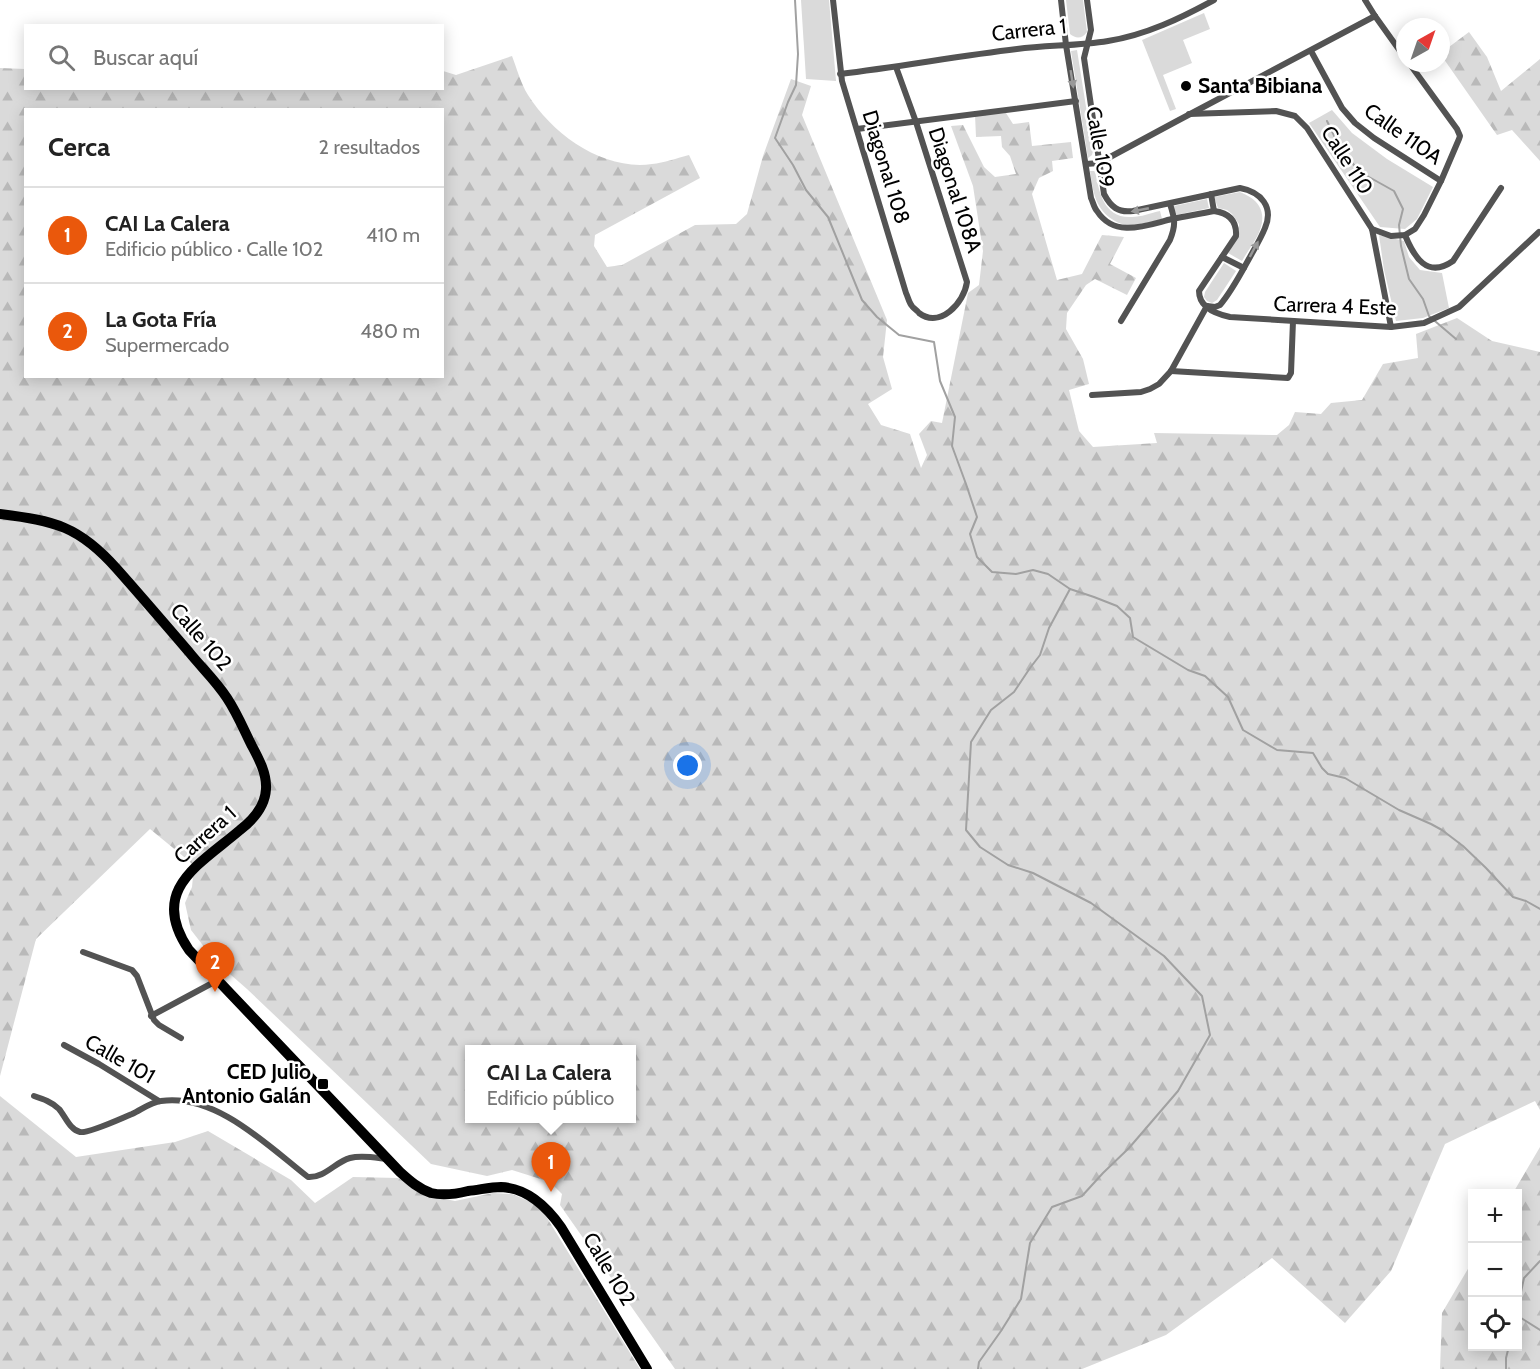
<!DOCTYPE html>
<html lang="es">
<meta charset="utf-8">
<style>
:root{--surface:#fff;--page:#f6f6f6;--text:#222;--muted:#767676;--line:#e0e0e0;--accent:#ea580c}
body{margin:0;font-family:Cabin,sans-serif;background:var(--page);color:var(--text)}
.controls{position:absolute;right:18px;bottom:18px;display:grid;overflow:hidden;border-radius:0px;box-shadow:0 3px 15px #0003}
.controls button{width:54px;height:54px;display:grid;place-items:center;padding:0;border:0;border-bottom:2px solid var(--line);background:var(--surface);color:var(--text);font:30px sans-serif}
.compass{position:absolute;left:1396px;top:18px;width:54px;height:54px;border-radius:50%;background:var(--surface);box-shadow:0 3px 15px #0003;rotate:40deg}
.you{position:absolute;left:688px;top:766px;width:21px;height:21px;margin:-15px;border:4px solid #fff;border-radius:50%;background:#1a73e8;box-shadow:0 0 0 9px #1a73e833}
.badge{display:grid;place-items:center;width:39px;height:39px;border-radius:50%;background:var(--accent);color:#fff;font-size:20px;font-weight:700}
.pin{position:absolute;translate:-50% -50px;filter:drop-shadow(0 2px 3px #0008)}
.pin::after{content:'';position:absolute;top:32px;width:21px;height:18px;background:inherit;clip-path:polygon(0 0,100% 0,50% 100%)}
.popup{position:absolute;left:465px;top:1045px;width:171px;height:78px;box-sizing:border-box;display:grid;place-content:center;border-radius:0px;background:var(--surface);filter:drop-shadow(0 2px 4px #0005);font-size:20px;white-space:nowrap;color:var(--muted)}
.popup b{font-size:22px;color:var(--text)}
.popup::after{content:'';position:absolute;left:50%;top:100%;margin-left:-12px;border:12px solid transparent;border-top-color:var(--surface)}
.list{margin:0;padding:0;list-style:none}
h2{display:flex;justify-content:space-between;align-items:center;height:78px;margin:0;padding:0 24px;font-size:26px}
h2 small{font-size:20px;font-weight:400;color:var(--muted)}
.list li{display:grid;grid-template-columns:39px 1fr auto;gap:18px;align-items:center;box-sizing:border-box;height:96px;padding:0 24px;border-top:2px solid var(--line)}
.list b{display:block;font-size:22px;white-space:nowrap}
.list p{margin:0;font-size:20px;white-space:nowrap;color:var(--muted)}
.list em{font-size:20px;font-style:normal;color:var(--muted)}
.icon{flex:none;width:33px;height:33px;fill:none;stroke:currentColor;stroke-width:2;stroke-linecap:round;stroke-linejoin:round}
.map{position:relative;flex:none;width:1540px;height:1369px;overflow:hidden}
.search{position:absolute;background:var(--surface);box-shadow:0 3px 15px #0003;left:24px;top:24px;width:420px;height:66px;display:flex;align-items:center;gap:15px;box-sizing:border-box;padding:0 21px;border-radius:0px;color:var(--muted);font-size:22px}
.panel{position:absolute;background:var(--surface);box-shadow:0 3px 15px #0003;left:24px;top:108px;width:420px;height:270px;border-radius:0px}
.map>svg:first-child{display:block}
.green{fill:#dadada}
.forest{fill:url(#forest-firs);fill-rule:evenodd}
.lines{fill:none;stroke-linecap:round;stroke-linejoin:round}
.stream{stroke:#a1a1a1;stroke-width:2}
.street{stroke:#535353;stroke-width:6}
.primary{stroke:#000;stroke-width:10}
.oneway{fill:#989898}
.poi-dot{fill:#000;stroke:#fff;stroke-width:2}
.labels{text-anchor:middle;stroke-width:5;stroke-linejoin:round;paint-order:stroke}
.street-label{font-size:21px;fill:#000;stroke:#fff}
.poi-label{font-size:21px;font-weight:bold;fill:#000;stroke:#fff;text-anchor:start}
</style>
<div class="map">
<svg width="1540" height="1369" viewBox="0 0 1540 1369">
<defs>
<pattern id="forest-firs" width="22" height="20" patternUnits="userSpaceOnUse" patternTransform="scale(1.5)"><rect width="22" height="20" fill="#dadada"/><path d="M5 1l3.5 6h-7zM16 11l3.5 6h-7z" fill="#b9b9b9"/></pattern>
</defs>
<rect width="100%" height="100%" fill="#fff"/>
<g class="green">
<path d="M801 0H829L836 81 806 79Z"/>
<path d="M1066 0H1083L1087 32C1082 39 1076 39 1070 34Z"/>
<path d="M1204 13 1210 29 1183 40 1192 63 1163 75 1176 109 1170 111 1142 40Z"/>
<path d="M1077 50 1093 151 1092 155 1088 158 1071 51Z"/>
<path d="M1332 110 1352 133 1387 159 1433 187 1417 219 1405 229 1380 227 1309 123Z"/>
<path d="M1090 171H1095C1099 192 1104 219 1132 217 1141 217 1151 213 1160 211L1162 219C1153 221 1143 224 1133 225 1127 226 1120 224 1115 221 1095 210 1093 191 1090 171Z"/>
<path d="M1240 192C1247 195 1255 199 1259 206 1270 225 1251 245 1242 261L1228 253 1239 235V224L1232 214 1227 210 1218 208 1214 197Z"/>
<path d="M1207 199 1209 208 1176 215 1174 206Z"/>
<path d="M1379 235 1404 241 1409 257 1420 270 1442 273 1449 308 1423 318 1396 321 1384 270Z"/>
<path d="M1224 263 1236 271 1217 300 1212 303 1207 301 1204 297 1205 292Z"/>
</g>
<g class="forest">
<path d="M1469 32 1487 57 1501 91 1540 59V161L1512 130 1497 135 1441 55V53Z"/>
<path d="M512 56C517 69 521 84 528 95 553 135 604 171 652 164 664 163 677 158 689 155L700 178 595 235 594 246 607 267 622 265 695 225 736 224 747 214 763 156 791 79 811 86 802 115 887 320 883 357 892 389 868 404 881 425 910 434 921 468 927 455 919 434 931 421 942 423 968 293 979 285 983 251 973 186 951 126 963 125 984 167 995 177 1016 174 1010 156 1002 147 1001 136 976 137 975 115 1006 113 1013 124 1029 122 1032 146 1071 142 1073 158 1052 161 1053 171 1039 178 1032 194 1057 280 1082 274 1102 235 1124 237 1110 264 1136 278 1127 295 1095 279 1086 285 1067 313 1066 329 1083 359 1089 384 1069 390 1079 431 1093 447 1157 443 1154 433 1277 435 1289 425 1295 412 1321 414 1331 403 1362 400 1383 364 1418 358 1416 334 1457 318 1492 341 1540 352V1110L1535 1101 1445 1144 1391 1271 1345 1323 1272 1258 1166 1335 1082 1369H675L560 1205 562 1194 550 1182 512 1170 487 1176 431 1164 247 989 215 961 191 930 185 903 192 887 194 866 189 861 150 829 36 939 0 1076V68L25 69 26 88H442L443 71 456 75ZM26 110H442V376H26ZM470 1050H632V1118H470Z"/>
<path d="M0 1096 76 1157 175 1142 208 1131 291 1180 315 1203 353 1177 398 1178 431 1196 455 1201 493 1193 512 1194 531 1202 544 1213 640 1369H0Z"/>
<path d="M1540 1147V1369H1440L1442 1313 1472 1262V1346H1518V1194L1513 1193Z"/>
</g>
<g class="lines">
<g class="stream">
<path d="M795 0 798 54 796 85 788 102 775 138 793 165 806 190 828 217 862 300 877 317 899 335 934 342 940 381 955 417 952 446 966 484 977 517 970 534 977 557 992 572 1016 574 1033 570 1048 574 1070 589 1094 597 1117 606 1130 618 1133 637 1188 670 1205 676 1228 697 1243 730 1277 750 1313 753 1322 768 1328 774 1345 778 1399 810 1431 824 1442 830 1463 846 1486 868 1513 897 1526 901 1540 909"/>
<path d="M1327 121 1341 150 1360 172 1394 191 1403 209 1399 225 1401 246 1409 279 1423 299 1429 316 1456 339"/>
<path d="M1518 1306 1524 1278 1540 1261"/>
<path d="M1518 1316 1540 1330"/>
<path d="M978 1369 979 1362 1001 1331 1021 1299 1030 1243 1052 1207 1082 1196 1103 1173 1129 1148 1178 1091 1210 1035 1202 996 1164 956 1091 903 1033 873 1008 865 980 847 966 830 971 742 991 710 1014 692 1030 668 1040 655 1049 628 1070 589"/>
<path d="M1506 1369V1358L1509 1346"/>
</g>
<g class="street">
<path d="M833 0 842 81 906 293C908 297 909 303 912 306 912 307 919 312 919 313 940 329 964 303 967 282L916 122 896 67"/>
<path d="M1061 0 1066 45 1091 198C1093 202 1094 208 1097 211 1115 239 1147 225 1172 219 1186 216 1200 214 1214 211 1229 213 1237 221 1236 236L1199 291C1199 307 1216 314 1230 317L1391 327 1424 323 1459 307 1539 232"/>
<path d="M1087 0 1091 30 1084 58 1104 194C1111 207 1118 213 1133 211L1240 188C1261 192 1274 207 1265 228 1261 238 1255 248 1250 257 1241 273 1232 291 1220 305L1215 307 1207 306"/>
<path d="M1365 0 1375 16 1405 58"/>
<path d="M1311 51 1342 108 1355 123 1374 138 1441 181"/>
<path d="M840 74C899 67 958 56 1017 49 1047 45 1078 46 1108 41 1146 35 1181 18 1214 0"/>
<path d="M1189 114 1276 111 1295 116 1307 128 1372 229 1391 327"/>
<path d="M857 129 1076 101"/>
<path d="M1086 164 1099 163 1177 121 1375 16"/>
<path d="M1211 194 1214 211"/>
<path d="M1372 229 1391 236 1405 235 1415 229 1424 215 1441 181 1459 139 1460 136 1457 129 1409 63"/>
<path d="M1405 235C1414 257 1427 279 1453 261L1501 188"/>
<path d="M1222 257 1244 268"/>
<path d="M1121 321 1170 240C1176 225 1175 219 1170 204"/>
<path d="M1171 371 1288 378 1291 373 1293 321"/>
<path d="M1092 395 1141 392 1150 389 1159 384 1171 371 1207 306"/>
<path d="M83 952 132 970 137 976 154 1020 159 1025 181 1038"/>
<path d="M151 1016 218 980"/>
<path d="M64 1045 99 1064 159 1101"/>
<path d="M34 1096C43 1099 52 1102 59 1109 65 1116 70 1130 80 1132 88 1134 122 1118 132 1114 141 1110 151 1102 161 1101 216 1093 268 1146 308 1177 325 1178 335 1162 350 1158 362 1155 377 1158 388 1159"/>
</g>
<path class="primary" d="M0 514C55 521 79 526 117 569 141 596 165 624 189 652 201 667 216 681 227 698 237 713 244 730 252 746 259 759 267 774 266 789 265 807 253 820 240 830 199 865 148 890 189 950L400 1172C410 1181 419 1189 431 1193 444 1196 456 1194 468 1191 479 1190 490 1187 501 1187 527 1188 547 1207 561 1227L647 1369"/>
</g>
<defs><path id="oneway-solid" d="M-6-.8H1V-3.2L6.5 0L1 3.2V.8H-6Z" transform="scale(1.5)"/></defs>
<g class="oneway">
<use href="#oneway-solid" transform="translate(1072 79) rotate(81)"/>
<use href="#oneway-solid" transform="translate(1140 210) rotate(169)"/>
<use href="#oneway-solid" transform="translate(1254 249) rotate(-62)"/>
</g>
<g class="poi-dot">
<circle cx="1186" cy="86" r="6"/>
<rect x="317" y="1078" width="12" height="12" rx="3"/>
</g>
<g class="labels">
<g class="street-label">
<text transform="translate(1029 30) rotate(-6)" y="7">Carrera 1</text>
<text transform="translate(1403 134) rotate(35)" y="7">Calle 110A</text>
<text transform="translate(1100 147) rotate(80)" y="7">Calle 109</text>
<text transform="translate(1347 160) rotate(57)" y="7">Calle 110</text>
<text transform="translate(886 167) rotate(73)" y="7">Diagonal 108</text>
<text transform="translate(955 190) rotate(72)" y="7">Diagonal 108A</text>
<text transform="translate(1335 306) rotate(2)" y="7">Carrera 4 Este</text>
<text transform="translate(201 637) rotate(49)" y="7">Calle 102</text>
<text transform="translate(205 835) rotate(-42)" y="7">Carrera 1</text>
<text transform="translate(120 1059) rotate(30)" y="7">Calle 101</text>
<text transform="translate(609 1269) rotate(59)" y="7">Calle 102</text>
</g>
<g class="poi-label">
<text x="1198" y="93">Santa Bibiana</text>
<text x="311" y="1079" text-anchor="end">CED Julio<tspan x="311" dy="24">Antonio Galán</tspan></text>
</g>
</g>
</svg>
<div class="controls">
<button>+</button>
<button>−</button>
<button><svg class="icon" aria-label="locate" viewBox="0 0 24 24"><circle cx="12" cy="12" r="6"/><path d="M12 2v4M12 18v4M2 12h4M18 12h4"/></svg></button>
</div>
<svg class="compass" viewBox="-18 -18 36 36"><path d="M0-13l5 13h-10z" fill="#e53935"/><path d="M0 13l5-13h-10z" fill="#767676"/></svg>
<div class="you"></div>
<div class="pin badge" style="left:551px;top:1192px">1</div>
<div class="popup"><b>CAI La Calera</b>Edificio público</div>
<div class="pin badge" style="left:215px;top:992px">2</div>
<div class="search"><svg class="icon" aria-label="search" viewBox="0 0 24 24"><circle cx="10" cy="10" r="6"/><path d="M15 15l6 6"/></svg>Buscar aquí</div>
<section class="panel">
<h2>Cerca<small>2 resultados</small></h2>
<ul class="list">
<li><span class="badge">1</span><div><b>CAI La Calera</b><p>Edificio público · Calle 102</p></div><em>410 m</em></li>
<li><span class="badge">2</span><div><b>La Gota Fría</b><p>Supermercado</p></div><em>480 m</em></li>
</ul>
</section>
</div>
